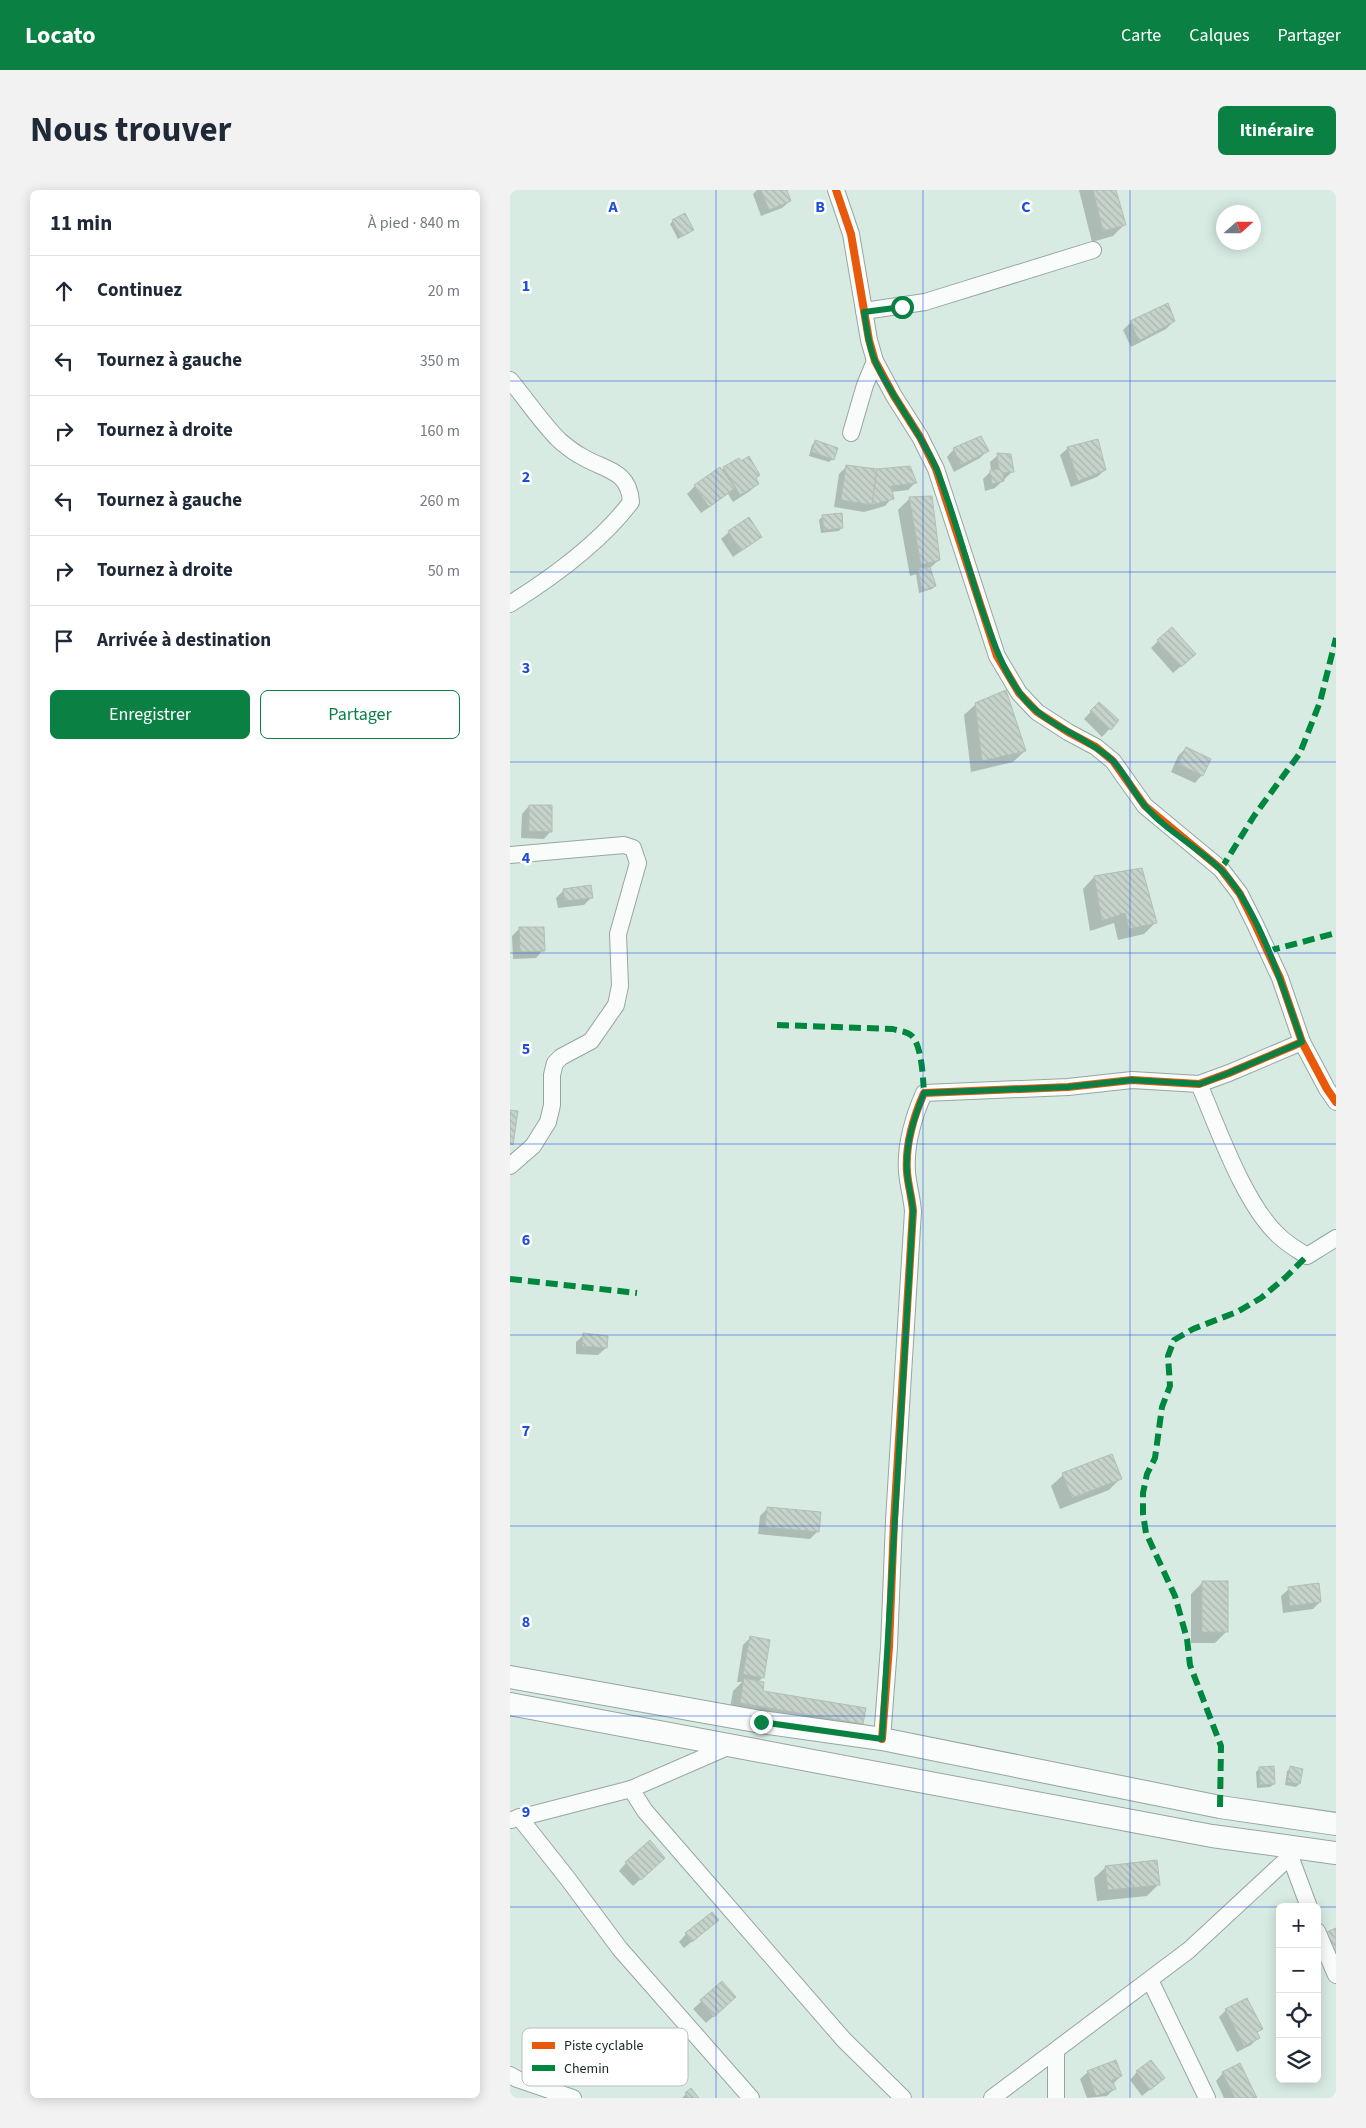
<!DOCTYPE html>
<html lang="fr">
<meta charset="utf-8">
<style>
:root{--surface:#fff;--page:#f2f2f3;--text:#1f2937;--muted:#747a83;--line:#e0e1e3;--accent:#0b8043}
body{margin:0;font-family:"Source Sans 3",sans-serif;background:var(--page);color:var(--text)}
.controls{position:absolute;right:15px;bottom:15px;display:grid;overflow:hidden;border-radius:8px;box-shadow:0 2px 12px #0003}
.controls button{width:45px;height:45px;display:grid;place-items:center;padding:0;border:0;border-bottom:1px solid var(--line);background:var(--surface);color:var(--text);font:25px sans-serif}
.compass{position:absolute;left:706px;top:15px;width:45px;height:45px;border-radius:50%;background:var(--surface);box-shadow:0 2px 12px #0003;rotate:69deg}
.stop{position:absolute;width:15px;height:15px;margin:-11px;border:4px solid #0b8043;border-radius:50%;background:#fff}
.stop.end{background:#0b8043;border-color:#fff;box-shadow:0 1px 5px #0008}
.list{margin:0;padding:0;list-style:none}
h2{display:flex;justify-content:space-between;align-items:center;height:65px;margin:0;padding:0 20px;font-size:21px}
h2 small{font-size:16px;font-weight:400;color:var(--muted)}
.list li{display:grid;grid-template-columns:32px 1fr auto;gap:15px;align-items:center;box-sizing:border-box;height:70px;padding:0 20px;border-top:1px solid var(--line)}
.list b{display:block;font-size:19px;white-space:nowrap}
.list em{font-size:16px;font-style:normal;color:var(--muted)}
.actions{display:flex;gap:10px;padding:15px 20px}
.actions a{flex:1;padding:11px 0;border:1px solid var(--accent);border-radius:8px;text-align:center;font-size:18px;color:var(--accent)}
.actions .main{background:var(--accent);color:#fff}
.icon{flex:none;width:28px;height:28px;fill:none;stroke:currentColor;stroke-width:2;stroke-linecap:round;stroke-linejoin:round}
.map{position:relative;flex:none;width:826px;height:1908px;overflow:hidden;border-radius:8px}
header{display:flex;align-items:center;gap:30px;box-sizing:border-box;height:70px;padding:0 25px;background:var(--accent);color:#fff}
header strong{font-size:24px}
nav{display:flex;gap:28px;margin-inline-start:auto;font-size:18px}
.intro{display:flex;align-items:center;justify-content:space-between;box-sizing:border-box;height:120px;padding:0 30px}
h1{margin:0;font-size:35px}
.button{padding:12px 22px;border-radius:8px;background:var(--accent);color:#fff;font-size:18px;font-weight:700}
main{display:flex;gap:30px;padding:0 30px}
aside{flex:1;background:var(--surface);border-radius:8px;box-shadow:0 2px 12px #0003}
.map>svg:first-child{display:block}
.shadow{fill:#0003}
.building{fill:url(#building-back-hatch);stroke:#b2beb6}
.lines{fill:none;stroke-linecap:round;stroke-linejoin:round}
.street-casing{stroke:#97a6a0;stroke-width:18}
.secondary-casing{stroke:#97a6a0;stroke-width:24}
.street{stroke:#f9fcfb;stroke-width:16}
.secondary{stroke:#f9fcfb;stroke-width:22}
.quiet{stroke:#00873e;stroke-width:6;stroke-dasharray:12 6;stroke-linecap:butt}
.cycleway-casing{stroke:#fff;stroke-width:11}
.cycleway{stroke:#e8590c;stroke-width:8}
.route{stroke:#0b8043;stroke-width:6}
.grid{fill:none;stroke:#1d4ed8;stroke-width:1;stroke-opacity:0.55}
.key{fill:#fff;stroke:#b9bebc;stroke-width:1}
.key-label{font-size:14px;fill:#172520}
.grid-label{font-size:16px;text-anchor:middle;font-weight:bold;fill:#1d4ed8;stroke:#fff;stroke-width:5;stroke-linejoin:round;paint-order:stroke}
</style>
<header>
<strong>Locato</strong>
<nav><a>Carte</a><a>Calques</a><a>Partager</a></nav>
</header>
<div class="intro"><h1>Nous trouver</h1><a class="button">Itinéraire</a></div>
<main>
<aside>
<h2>11 min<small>À pied · 840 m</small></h2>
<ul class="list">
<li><svg class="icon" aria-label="ahead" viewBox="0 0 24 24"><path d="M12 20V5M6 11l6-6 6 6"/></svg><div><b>Continuez</b></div><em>20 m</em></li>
<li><svg class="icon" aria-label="left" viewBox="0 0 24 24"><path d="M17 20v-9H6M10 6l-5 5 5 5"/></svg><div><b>Tournez à gauche</b></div><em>350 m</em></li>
<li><svg class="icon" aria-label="right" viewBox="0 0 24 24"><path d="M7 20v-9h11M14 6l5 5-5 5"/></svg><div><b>Tournez à droite</b></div><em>160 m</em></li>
<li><svg class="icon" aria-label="left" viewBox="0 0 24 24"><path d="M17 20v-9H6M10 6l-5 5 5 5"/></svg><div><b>Tournez à gauche</b></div><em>260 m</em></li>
<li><svg class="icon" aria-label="right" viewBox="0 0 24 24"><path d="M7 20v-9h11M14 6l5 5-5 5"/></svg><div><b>Tournez à droite</b></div><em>50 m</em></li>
<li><svg class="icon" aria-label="arrive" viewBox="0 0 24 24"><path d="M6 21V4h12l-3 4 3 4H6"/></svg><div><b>Arrivée à destination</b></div></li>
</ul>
<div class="actions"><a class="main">Enregistrer</a><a>Partager</a></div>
</aside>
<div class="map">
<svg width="826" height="1908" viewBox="0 0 826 1908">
<defs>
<pattern id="building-back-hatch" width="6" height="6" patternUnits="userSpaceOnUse" patternTransform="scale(1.25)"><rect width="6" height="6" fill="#c6d3cb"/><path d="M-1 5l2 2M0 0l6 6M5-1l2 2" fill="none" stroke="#a9b5ae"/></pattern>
</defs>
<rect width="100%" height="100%" fill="#d7ebe3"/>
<g class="shadow">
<path d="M247 0H275L280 11 272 18 251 26 243 4Z"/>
<path d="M569 0H605L614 35 603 46 582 52Z"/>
<path d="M163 31 182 40 168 49 160 34Z"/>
<path d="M664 131 656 139 621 157 613 140 621 132Z"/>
<path d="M306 252 323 269 319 272 299 266 302 255Z"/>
<path d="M558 258 595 280 587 287 561 297 550 265Z"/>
<path d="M444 259 478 260 470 268 444 282 437 267Z"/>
<path d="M488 265 503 281 485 298 475 301 473 289 481 281 480 272Z"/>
<path d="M337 276 405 293 398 300 381 302 382 308 375 316 354 322 324 317 329 284Z"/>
<path d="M214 278 245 289 247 294 240 301 223 312 218 304 191 323 177 304 185 296Z"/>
<path d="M400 308 429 370 419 379 425 396 422 399 409 403 406 384 400 386 388 320Z"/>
<path d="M313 326 332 337 329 341 311 343 309 330Z"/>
<path d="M219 342 251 347 223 367 211 349Z"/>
<path d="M648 451 677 471 663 483 641 458Z"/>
<path d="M589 513 608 530 592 547 574 529Z"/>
<path d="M466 514 515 561 503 572 461 582 454 525Z"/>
<path d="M676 558 692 585 685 593 661 582 668 566Z"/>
<path d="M19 616 41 641 34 649 11 648 12 624Z"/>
<path d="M584 687 646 732 634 744 608 750 604 733 580 741 573 699Z"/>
<path d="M54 700 82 707 74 715 48 718 46 708Z"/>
<path d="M9 739 33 760 26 768 3 769 2 746Z"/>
<path d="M74 1145 96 1158 88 1165 66 1164V1152Z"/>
<path d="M553 1285 610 1289 599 1300 550 1319 541 1296Z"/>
<path d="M257 1319 308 1341 300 1349 248 1344 250 1326Z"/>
<path d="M693 1392 716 1442 705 1453H681V1404Z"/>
<path d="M779 1399 810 1412 803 1419 773 1423 771 1406Z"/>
<path d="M240 1448 253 1487 248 1492 251 1502 352 1533 341 1545 219 1524 223 1501 232 1492H227L233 1455Z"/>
<path d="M750 1578 764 1594 760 1597 747 1598 746 1582Z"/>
<path d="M781 1578 789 1594 786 1597 775 1595 777 1581Z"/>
<path d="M116 1673 146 1675 123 1696 109 1681Z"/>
<path d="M596 1677 649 1694 637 1706 587 1711 584 1688Z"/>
<path d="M200 1737 174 1758 169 1752 176 1744Z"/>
<path d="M212 1793 217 1815 196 1833 183 1819Z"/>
<path d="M716 1820 751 1838 746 1843 749 1847 741 1855 727 1862 709 1827Z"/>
<path d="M578 1882 611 1886 603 1894 604 1899 597 1906 577 1908 570 1889Z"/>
<path d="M627 1882 654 1888 632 1906 620 1890Z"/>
<path d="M713 1883 746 1908H714L706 1891Z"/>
<path d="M176 1904 188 1908H172Z"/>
</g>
<g class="building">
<path d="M251 0H277L281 11 259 20Z"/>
<path d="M583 0H606L616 35 593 41Z"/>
<path d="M175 23 184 40 171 47 162 30Z"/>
<path d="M658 113 665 131 629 151 620 131Z"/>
<path d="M471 246 479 261 451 275 443 258Z"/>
<path d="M588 249 596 280 568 291 557 257Z"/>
<path d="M305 250 328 258 324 270 302 262Z"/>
<path d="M487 263 501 264 504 282 493 283 494 291 482 294 480 280 489 279Z"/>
<path d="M239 266 250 285 246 288 249 294 230 305 213 277 229 268 231 271Z"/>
<path d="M336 275 367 279 362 315 331 310Z"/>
<path d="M400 276 407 293 381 296 384 309 362 315 367 279Z"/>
<path d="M210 277 225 298 199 317 184 295Z"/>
<path d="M422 306 430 370 411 375 399 307Z"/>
<path d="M332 323 333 338 314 340 312 325Z"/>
<path d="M239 327 252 347 231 361 218 341Z"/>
<path d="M420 377 426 396 412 401 408 378Z"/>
<path d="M662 437 686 464 671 477 647 450Z"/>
<path d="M496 500 516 561 472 571 465 513Z"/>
<path d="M589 512 609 530 601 540 580 521Z"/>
<path d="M676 557 701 569 693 586 668 574Z"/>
<path d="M19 615H42V642L19 641Z"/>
<path d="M632 678 647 733 619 739 615 723 592 731 584 686Z"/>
<path d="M81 695 83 708 55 711 53 699Z"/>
<path d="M9 737H34L35 761 10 762Z"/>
<path d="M0 920 8 921 3 955 0 954Z"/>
<path d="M73 1143 98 1146 97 1158 72 1156Z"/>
<path d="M602 1264 612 1289 562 1308 552 1283Z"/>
<path d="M257 1317 311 1322 309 1342 255 1337Z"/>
<rect x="692" y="1391" width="26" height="51"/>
<path d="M809 1393 811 1412 780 1416 778 1397Z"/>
<path d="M240 1446 260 1450 254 1488 233 1484Z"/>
<path d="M234 1488 254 1492 253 1501 356 1518 353 1534 230 1513Z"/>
<path d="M764 1576 765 1594 750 1595 749 1577Z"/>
<path d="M780 1576 793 1579 790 1594 777 1592Z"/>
<path d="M140 1650 155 1668 131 1690 115 1672Z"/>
<path d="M647 1670 650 1695 598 1700 595 1676Z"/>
<path d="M202 1722 209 1730 182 1752 175 1743Z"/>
<path d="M826 1738V1762L820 1765 812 1744Z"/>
<path d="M212 1791 226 1807 204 1827 190 1810Z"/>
<path d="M737 1808 753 1839 747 1842 750 1848 734 1856 715 1819Z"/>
<path d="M606 1870 612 1886 602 1890 606 1899 586 1906 577 1881Z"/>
<path d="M641 1870 655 1888 640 1900 626 1881Z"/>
<path d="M730 1873 747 1908H725L712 1882Z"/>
<path d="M181 1898 189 1908H179L175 1903Z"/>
</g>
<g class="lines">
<g class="street-casing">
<g id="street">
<path d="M326 0 341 44 359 150 365 171 384 206 410 247 426 279 487 466 509 503 527 522 558 542 586 557 603 571 635 616 711 679 730 704 745 734 770 788 792 852 817 899 826 912"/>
<path d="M354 121 415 112 583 60"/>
<path d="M0 190C16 209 31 232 49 250 55 255 63 262 71 266 93 280 119 279 121 312 91 352 43 387 0 414"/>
<path d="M341 243 355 195 365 171"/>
<path d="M0 665 114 655 123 658 128 673 108 744 110 796 106 815 81 851 51 867 45 873 42 885V915L38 932 23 956 0 976"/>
<path d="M689 894C708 938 734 1014 769 1046 777 1054 788 1060 797 1066L826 1048"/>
<path d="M372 1549 379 1457 384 1331 403 1021C402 1008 398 995 397 982 395 954 403 928 414 903L558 897 622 890 689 894 719 883 792 852"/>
<path d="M121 1599 135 1621 334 1850 393 1908"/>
<path d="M9 1627 58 1689 110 1759 241 1908"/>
<path d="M1 1630 121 1599 220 1556"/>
<path d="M780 1666 799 1717"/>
<path d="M807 1741 826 1785"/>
<path d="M640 1790 697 1908"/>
<path d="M546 1861V1908"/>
<path d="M0 1885 7 1889 63 1908"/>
<path d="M482 1908 679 1760 788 1659"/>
</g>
</g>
<g class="secondary-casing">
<g id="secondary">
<path d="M0 1487 251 1532 372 1549 710 1617 826 1634"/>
<path d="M0 1514 702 1646 826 1663"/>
</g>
</g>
<use href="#street" class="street"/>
<use href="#secondary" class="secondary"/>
<g class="quiet">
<path d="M711 679 744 626 790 563 810 512 826 448"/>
<path d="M758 761 826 743"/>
<path d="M267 835 383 839C389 841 397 841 402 846 412 856 413 889 414 903"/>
<path d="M0 1089 127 1103"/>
<path d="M710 1617 711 1556 680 1475 677 1449 665 1406 636 1343 633 1324V1303L637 1284 645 1268 652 1217 660 1196 658 1166 664 1150 683 1139 727 1122 751 1108 776 1087 797 1066"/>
</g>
<g class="cycleway-casing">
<g id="cycleway">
<path d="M326 0 341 44 359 150 365 171 384 206 410 247 426 279 487 466 509 503 527 522 558 542 586 557 603 571 635 616 711 679 730 704 745 734 770 788 792 852 817 899 826 912"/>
<path d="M372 1549 379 1457 384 1331 403 1021C402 1008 398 995 397 982 395 954 403 928 414 903L558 897 622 890 689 894 719 883 792 852"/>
</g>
</g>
<use href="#cycleway" class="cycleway"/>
</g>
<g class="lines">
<path class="route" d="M251 1532 372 1549 403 1021C402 1008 398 995 397 982 395 954 404 928 414 903L558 897 622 890 690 894 719 883 792 852C775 803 747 713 709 678 686 656 655 640 635 616 622 601 615 582 601 569 572 544 532 535 509 502 490 475 481 445 470 414 456 370 444 324 427 280 411 242 383 210 366 173 358 157 357 138 354 122L392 117"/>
</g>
<path class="grid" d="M206 0V1908M413 0V1908M620 0V1908M0 191H826M0 382H826M0 572H826M0 763H826M0 954H826M0 1145H826M0 1336H826M0 1526H826M0 1717H770M807 1717H826"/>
<rect x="12" y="1838" width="166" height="58" rx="8" class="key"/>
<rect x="22" y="1852" width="23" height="7" fill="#e8590c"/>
<rect x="22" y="1875" width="23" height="6" fill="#00873e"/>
<g class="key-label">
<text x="54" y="1860">Piste cyclable</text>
<text x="54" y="1883">Chemin</text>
</g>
<g class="grid-label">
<text x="103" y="22">A</text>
<text x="310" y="22">B</text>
<text x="516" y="22">C</text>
<text x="16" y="101">1</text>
<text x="16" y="292">2</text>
<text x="16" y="483">3</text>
<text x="16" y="673">4</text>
<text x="16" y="864">5</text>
<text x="16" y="1055">6</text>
<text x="16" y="1246">7</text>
<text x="16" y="1437">8</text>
<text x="16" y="1627">9</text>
</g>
</svg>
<div class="controls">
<button>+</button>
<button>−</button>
<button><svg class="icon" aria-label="locate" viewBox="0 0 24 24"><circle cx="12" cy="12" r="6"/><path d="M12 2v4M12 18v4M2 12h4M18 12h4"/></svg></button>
<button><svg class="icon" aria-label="layers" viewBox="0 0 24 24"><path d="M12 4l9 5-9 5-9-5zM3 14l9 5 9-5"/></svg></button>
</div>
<svg class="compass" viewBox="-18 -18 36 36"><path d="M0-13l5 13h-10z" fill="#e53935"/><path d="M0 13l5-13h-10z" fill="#747a83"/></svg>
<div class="stop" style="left:392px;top:117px"></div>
<div class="stop end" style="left:251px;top:1532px"></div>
</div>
</main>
